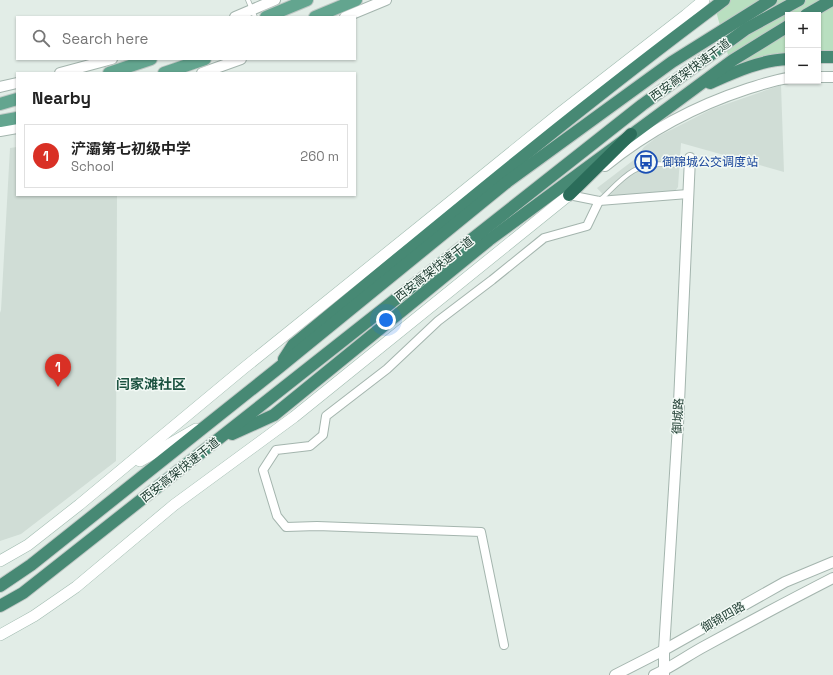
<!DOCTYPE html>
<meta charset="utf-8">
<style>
:root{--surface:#fff;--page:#f2f2f2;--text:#222;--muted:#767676;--line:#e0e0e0;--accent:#d93025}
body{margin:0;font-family:"Space Grotesk","Noto Sans SC",sans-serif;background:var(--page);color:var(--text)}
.controls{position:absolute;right:12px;top:12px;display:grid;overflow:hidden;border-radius:0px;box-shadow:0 1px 3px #0004}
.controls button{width:36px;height:36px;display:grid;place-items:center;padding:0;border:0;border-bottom:1px solid var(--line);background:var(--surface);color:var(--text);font:20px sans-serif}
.you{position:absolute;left:386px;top:320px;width:14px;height:14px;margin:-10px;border:3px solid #fff;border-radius:50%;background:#1a73e8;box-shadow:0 0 0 6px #1a73e833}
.badge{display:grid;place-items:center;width:26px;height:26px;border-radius:50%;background:var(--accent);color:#fff;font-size:13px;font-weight:700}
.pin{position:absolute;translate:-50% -33px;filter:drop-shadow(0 1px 2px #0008)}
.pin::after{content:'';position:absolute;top:21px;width:14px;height:12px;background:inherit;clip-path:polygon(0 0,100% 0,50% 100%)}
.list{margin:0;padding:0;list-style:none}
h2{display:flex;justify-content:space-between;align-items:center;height:52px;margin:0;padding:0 16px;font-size:17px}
h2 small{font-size:13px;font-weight:400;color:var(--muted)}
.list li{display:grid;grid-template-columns:26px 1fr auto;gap:12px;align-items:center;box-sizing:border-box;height:64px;margin:0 8px 8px;padding:0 8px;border:1px solid var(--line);border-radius:0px}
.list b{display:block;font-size:15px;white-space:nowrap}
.list p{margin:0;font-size:13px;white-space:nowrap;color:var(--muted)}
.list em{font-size:13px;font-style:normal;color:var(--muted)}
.icon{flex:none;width:22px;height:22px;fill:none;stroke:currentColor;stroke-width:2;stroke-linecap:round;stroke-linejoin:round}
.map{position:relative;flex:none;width:833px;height:675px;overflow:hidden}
.search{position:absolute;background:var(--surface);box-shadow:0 1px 3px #0004;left:16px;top:16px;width:340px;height:44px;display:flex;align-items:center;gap:10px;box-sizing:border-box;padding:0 14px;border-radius:0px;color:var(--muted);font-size:15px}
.panel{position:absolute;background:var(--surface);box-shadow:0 1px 3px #0004;left:16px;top:72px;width:340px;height:124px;border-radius:0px}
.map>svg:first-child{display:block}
.built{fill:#d0ddd6}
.green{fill:#b9dfc0}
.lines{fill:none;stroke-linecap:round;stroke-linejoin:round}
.service-casing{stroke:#a4b5ae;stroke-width:5.5}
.minor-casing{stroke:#a4b5ae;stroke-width:10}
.tertiary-casing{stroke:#a4b5ae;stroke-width:12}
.secondary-casing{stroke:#a2bcb1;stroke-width:12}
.primary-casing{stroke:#c1c9c6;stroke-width:14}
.trunk-casing{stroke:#c1c9c6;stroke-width:14}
.motorway-casing{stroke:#c1c9c6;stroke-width:14}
.service{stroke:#fff;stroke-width:4}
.minor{stroke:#fff;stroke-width:8}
.tertiary{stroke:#fff;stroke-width:10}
.secondary{stroke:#fff;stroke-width:11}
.primary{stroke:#63a58f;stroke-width:12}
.trunk{stroke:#478974;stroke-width:12}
.motorway{stroke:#2b6d5a;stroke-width:12}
.labels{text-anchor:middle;stroke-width:3;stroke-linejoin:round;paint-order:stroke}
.street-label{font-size:12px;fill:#213f34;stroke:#f2f9f5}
.transit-label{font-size:12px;fill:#164399;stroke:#f2f9f5;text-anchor:start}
.quarter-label{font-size:14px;font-weight:bold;fill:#1b5240;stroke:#f2f9f5}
</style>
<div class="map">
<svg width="833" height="675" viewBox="0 0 833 675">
<rect width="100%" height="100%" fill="#e2ede7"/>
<g class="built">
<path d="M781 85 784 172 681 143 678 187 675 191 606 198 597 188 635 159 644 147 657 137 712 109Z"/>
<path d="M17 147V195H117L116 461 21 534 0 541V313L1 310 10 148Z"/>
</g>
<path class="green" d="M713 0H833V57H818V15H788V59L731 66Z"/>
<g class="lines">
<g class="service-casing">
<g id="service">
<path d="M248 0 255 17"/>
<path d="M600 200C610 191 621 178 633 171 649 162 671 164 689 165"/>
</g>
</g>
<g class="minor-casing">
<g id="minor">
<path d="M569 195 599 201 688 194"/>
<path d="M504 645 481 532 317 526 286 527 277 516 263 470 276 450 310 446 323 435 326 416 387 369 438 321 492 280 544 238 587 226 599 201"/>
</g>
</g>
<g class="tertiary-casing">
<g id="tertiary">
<path d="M235 17 275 0"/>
<path d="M345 17 386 0"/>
<path d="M60 73 112 59"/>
<path d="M202 73 241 59"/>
<path d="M818 77H833"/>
<path d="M0 87 17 83"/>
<path d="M0 131 17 128"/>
<path d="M605 166C647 132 695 106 747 89 760 85 774 80 788 78"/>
<path d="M615 675 664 650 785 582 833 562"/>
<path d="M654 675C672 667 688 655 705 646 747 623 790 600 833 578"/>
<path d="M664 675V650L678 425 690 158"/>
</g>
</g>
<g class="secondary-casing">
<g id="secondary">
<path d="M140 461 196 429"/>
<path d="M0 561 28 545 79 505 244 368 418 228 560 113 686 15 704 0"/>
<path d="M0 635 34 616 76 587 174 505 294 417 569 195"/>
</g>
</g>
<g class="primary-casing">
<g id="primary">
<path d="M266 17 307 0"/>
<path d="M315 17 356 0"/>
<path d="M109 73 151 59"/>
<path d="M164 73 205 59"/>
<path d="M0 104 17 99"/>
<path d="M0 121 17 118"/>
</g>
</g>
<g class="trunk-casing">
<g id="trunk">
<path d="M806 15 832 0"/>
<path d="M818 57H833"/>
<path d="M710 83C735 72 761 60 788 59"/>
<path d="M284 359 293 345C435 228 576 110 724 0"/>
<path d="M232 434 274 415 489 240 733 60 788 26"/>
<path d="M0 586 31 565 276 370 507 182 672 62 771 0"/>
<path d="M0 606 23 593 642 105 746 29 799 0"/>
</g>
</g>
<g class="motorway-casing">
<path id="motorway" d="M569 195 631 134"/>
</g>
<use href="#service" class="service"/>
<use href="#minor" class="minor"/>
<use href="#tertiary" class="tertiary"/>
<use href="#secondary" class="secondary"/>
<use href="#primary" class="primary"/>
<use href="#trunk" class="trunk"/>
<use href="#motorway" class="motorway"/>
</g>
<defs>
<g id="bus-ring" transform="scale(1.15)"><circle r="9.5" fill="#f2f9f5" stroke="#1a4fb4" stroke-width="1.5"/><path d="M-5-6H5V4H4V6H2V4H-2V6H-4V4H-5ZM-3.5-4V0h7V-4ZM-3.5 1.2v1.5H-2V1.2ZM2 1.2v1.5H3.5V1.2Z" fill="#1a4fb4"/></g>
</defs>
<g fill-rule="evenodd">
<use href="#bus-ring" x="646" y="162"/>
</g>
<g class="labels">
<g class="street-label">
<text transform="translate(690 70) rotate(-36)" y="4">西安高架快速干道</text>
<text transform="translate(434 269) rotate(-38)" y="4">西安高架快速干道</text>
<text transform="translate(678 416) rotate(-87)" y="4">御城路</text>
<text transform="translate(180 470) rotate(-38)" y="4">西安高架快速干道</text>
<text transform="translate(723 617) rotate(-30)" y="4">御锦四路</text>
</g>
<g class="transit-label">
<text x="662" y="166">御锦城公交调度站</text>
</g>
<g class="quarter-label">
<text x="151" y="389">闫家滩社区</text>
</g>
</g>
</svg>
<div class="controls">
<button>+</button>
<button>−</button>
</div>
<div class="you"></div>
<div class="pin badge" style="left:58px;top:387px">1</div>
<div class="search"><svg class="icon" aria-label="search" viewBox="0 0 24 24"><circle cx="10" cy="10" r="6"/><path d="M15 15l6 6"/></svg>Search here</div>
<section class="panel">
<h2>Nearby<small></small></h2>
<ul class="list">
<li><span class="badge">1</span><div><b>浐灞第七初级中学</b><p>School</p></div><em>260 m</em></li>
</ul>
</section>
</div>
